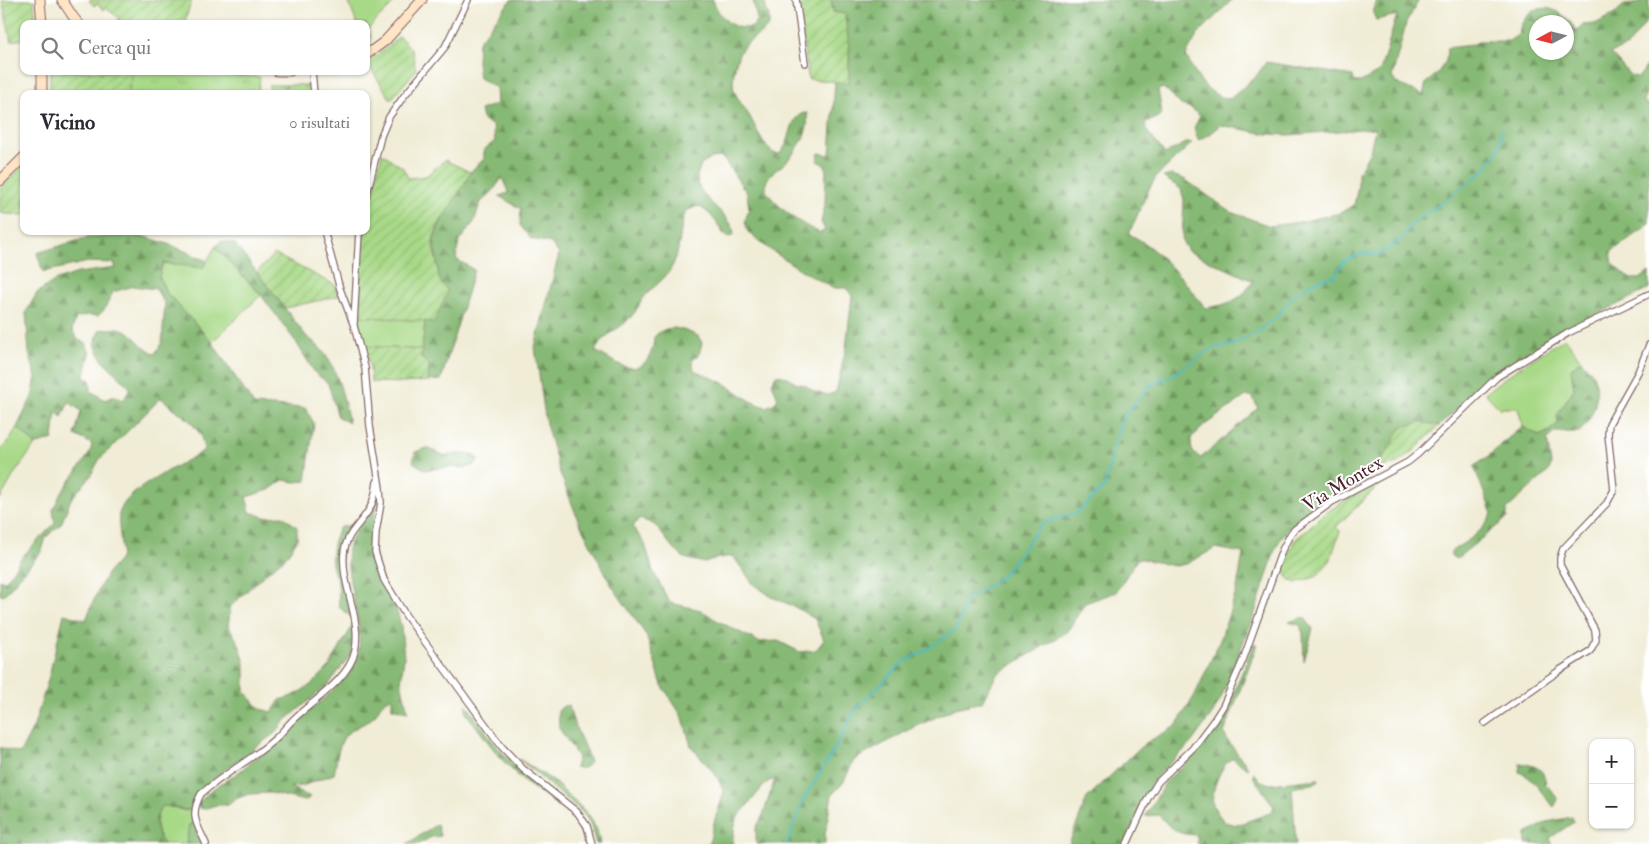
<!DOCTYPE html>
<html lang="it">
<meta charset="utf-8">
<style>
:root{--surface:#fff;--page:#f2f2f3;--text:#2b2b33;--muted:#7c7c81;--line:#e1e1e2}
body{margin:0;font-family:"IM FELL Double Pica",serif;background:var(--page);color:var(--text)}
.controls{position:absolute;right:15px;bottom:15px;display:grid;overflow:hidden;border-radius:10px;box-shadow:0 1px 4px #0004}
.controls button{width:45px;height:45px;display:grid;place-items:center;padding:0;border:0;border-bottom:1px solid var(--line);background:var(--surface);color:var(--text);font:25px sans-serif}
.compass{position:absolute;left:1529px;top:15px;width:45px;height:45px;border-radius:50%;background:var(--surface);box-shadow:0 1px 4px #0004;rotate:263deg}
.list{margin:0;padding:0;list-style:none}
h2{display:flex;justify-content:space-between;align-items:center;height:65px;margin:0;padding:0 20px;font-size:21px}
h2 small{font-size:16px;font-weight:400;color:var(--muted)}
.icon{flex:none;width:28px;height:28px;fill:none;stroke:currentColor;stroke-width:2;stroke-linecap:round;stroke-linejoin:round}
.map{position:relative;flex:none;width:1649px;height:844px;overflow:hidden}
.search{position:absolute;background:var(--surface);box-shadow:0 1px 4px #0004;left:20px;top:20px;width:350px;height:55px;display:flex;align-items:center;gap:12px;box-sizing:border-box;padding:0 18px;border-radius:10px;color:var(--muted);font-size:19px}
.panel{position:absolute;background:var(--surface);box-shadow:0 1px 4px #0004;left:20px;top:90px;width:350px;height:145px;border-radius:10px}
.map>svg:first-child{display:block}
.grass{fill:#a8d987;stroke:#797c59}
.forest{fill:url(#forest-firs);stroke:#686c50;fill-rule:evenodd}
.cemetery{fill:url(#cemetery-stones);stroke:#797c59}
.park{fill:url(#park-tufts);stroke:#797c59}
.garden{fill:url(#garden-furrows);stroke:#797c59}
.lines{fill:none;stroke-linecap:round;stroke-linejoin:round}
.stream{stroke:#4dbcc2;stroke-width:2}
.minor-casing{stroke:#846766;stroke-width:8}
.secondary-casing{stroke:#846766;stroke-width:11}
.minor{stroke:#fff;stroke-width:5.5}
.secondary{stroke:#ffe4c6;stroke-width:9}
.labels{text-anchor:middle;stroke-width:4;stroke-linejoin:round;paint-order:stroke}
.street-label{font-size:19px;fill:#4a1f2b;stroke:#fff}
</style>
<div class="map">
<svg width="1649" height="844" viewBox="0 0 1649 844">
<defs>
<pattern id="forest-firs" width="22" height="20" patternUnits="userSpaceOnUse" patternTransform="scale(1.25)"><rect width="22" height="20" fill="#86b974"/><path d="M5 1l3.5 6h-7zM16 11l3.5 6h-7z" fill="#70965f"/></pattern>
<pattern id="cemetery-stones" width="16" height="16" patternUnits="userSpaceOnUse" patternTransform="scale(1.25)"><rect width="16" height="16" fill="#a8d987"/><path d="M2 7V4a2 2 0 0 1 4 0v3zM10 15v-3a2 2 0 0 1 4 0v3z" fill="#92ba75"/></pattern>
<pattern id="park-tufts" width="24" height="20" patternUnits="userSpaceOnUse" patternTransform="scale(1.25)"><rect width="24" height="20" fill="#a8d987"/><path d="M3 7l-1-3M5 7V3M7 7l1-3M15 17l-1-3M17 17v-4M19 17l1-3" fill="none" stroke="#92ba75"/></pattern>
<pattern id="garden-furrows" width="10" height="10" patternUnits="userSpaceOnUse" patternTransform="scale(1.25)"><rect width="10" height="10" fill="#a8d987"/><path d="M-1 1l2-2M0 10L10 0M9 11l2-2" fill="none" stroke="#92ba75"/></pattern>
</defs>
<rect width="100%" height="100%" fill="#fff"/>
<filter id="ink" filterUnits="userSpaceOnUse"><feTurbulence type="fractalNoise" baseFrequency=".02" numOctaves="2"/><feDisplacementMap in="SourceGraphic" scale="10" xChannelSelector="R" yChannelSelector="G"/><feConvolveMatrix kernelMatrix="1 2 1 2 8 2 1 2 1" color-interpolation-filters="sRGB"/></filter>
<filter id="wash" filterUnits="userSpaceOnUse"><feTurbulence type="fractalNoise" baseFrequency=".0096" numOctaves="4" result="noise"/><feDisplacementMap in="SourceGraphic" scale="20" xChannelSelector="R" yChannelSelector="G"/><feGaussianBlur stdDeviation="1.12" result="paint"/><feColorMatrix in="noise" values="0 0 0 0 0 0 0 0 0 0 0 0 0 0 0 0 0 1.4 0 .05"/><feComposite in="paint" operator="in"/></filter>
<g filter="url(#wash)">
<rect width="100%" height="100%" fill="#f0ecd5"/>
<g class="grass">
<path d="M348 0H399L396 1 368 29C371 37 373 42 366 49V24H357Z"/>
<path d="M215 247 261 295 212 342 167 293 159 276 163 263 203 268Z"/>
<path d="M358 316 425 321 422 350 364 346 358 328Z"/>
<path d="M1565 338 1581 360 1571 369 1574 389 1557 415 1558 424 1546 433 1539 436 1523 427 1518 408H1499L1485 393 1507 376Z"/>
<path d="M17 427 35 445 15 473 0 499V450L7 444Z"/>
<path d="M163 805 186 811 192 809 193 822 189 825 186 844H164C154 832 153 817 163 805Z"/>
</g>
<g class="forest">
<path d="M511 0H713C720 18 733 32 753 27L757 19 753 0H764L769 18V26C760 36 747 40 740 52 736 60 731 81 734 90 737 99 745 108 750 117 757 130 762 143 773 153L779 154C781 152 783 150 784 148 792 137 790 113 807 113 810 131 799 148 787 161 781 168 771 171 767 180 766 183 766 188 766 191 779 209 800 224 820 233L825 230 821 222 825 206 826 166 817 161 819 153 830 155 835 81 849 82V49L845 14 833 12 831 0H1232L1198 34 1186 55C1195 75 1206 95 1230 99L1257 75 1266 62 1353 76 1354 82H1361L1380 71 1397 15 1376 20 1373 13 1377 0H1419L1406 23 1392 77 1396 83 1423 95 1426 83 1437 74 1446 61 1447 48 1471 45 1481 41H1509L1518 35C1526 0 1559 0 1577 32L1582 25 1595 24 1613 15 1624 5 1635 4 1642 0H1649V18L1628 46 1610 53 1631 76 1639 77 1649 63V88L1643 101 1649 105V224L1611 252 1613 264 1631 279H1640L1649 272V289L1557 334 1522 357 1480 387 1439 426 1421 422 1392 447 1377 469 1366 481 1325 502 1289 528 1281 538 1275 550 1255 613 1221 698 1213 713 1191 743 1158 775 1152 783 1124 844H1069L1087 798 1144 744 1176 726 1195 695 1221 638 1237 589 1243 553 1216 548 1186 564 1175 566 1138 558 1116 592 1085 603 1067 632 997 674 982 702 955 708 905 732 854 760 843 783 832 795 825 834V844H756V828L763 815 775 779 767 782 736 819 732 844H709L715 819 724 792 716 775 691 746 683 718 662 685 646 635 612 586 579 522 560 473 546 424 535 347 559 254 551 243 531 239 520 225 521 209 499 196 509 193 502 178 492 192 480 203 474 222 459 241 456 259 474 270 441 380 428 381 429 365 421 358 425 321 434 322 440 283 436 255 433 244 436 232 442 220 467 180 470 172 484 159V150L495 141 493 126 482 119 480 110 497 104 496 88 479 78 477 62 478 42ZM1536 22H1566V52H1536ZM1163 88 1171 94 1181 105 1191 108 1200 116 1194 128 1198 140 1209 135 1221 125 1266 134 1289 135 1375 128 1370 152 1358 173V186L1354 205 1340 213 1300 222 1270 226 1231 212 1184 179 1172 175 1163 177 1181 189 1184 200 1182 241 1188 251 1253 281C1242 300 1227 305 1206 308 1183 281 1161 250 1129 234L1148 191 1156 177 1192 143H1186L1165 154 1147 131 1145 123 1157 118 1162 113 1158 90ZM722 157 747 193 749 209 745 221 748 232 769 249 809 275 834 288H846L852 296 846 348 836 392 828 395 815 392 805 385 795 383 788 377 776 375 772 383 778 398 775 403 766 407 754 403 722 382 694 370 692 361 699 354 702 343 698 336C681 329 669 322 654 337 654 351 646 372 627 367 617 365 605 356 595 351 607 331 618 331 631 317 637 311 640 301 646 295 653 287 662 281 668 273 682 254 678 231 686 211L698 206C711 213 717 222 724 235L730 237 734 234C732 212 698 202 697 177 697 174 700 169 701 165L712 158ZM1246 396H1252L1258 408 1201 458C1191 453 1191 449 1191 438L1206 424ZM639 518 655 525 673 548 684 558 705 563 714 559 733 556 753 584 772 597 795 607 815 619 824 640 816 650 800 652 778 641 759 642 716 620 701 610 670 603 653 571 645 544 633 527Z"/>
<path d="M134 235C160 239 183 250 207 261L203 268 163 263 159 277 167 293 212 342 254 405 305 408 314 423 306 481 295 482 283 480 269 490 246 497 250 512 265 517 283 516 297 527V540L285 558 266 573 231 606 228 625 239 644 245 663V691L260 709 272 712 280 700 295 695 312 684 329 667 353 625 352 653 329 684 287 719 275 733 219 774 203 788 195 798 192 809C183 812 173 806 163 806 153 818 154 832 164 844H0V748H2L20 753 34 726 48 680 64 614 86 620C92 604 98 589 107 574 110 569 119 562 121 556 123 547 117 524 119 514 125 488 182 466 204 450L201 435 190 421 161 398 99 460 90 477 71 499 61 524 46 537 42 551 4 595H0V580L6 581 21 558 55 523 53 510 60 495 90 453 92 444 75 435 81 411 69 402 62 417 56 412 53 439 35 445 17 427 32 397 36 377 29 353 26 312 37 293 54 281 78 273 116 268 114 263 88 262 43 272 37 253 86 238ZM133 286 156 289 165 304 162 343 155 354 144 347 129 332 119 328 99 330 95 344 102 360 130 388 124 400 114 396 105 400 91 391 90 380 84 378 90 354 86 343 78 340 72 330 76 318 87 315 98 316 104 310 113 292Z"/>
<path d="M221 241 235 244 307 337C336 356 342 391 349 423L338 417 328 383 315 373 296 342 261 295 215 247Z"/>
<path d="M1581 360C1585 365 1591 370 1593 375 1602 394 1593 420 1579 432H1555L1547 439 1551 464 1549 471 1507 509V518L1456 559 1450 555 1452 551C1469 539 1482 534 1492 514L1474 466C1493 456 1505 438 1523 427L1539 436 1546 433 1558 424 1557 415 1574 389 1571 369Z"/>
<path d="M427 448 446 456 455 454H474L479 459 474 465 464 468 451 467 426 470 413 462 415 452Z"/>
<path d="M377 501 372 531V547L375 565 397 611 401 626 404 658 401 682 408 712 392 708V698C379 700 380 712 371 719 363 725 347 730 343 739 337 750 337 762 334 774L302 786 290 787 310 797 305 801 271 793 249 794 236 799 228 805H216L203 809 198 807C205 789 226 782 240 771 261 754 281 737 301 719 321 701 342 685 355 661 370 636 343 580 348 549 350 534 370 515 377 501Z"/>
<path d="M351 525C334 558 342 583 351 617L339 607C338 599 339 591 338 583 338 579 335 576 334 573 329 558 332 540 340 527Z"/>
<path d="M1304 617 1313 629 1304 661 1303 634 1300 625 1289 622Z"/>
<path d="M1254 643 1257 645 1224 733 1227 740 1248 767 1247 769 1233 758C1222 762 1210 792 1213 804 1215 811 1220 816 1224 822L1237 825 1270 813 1274 807 1254 778V773L1261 781 1270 784 1319 779 1317 783 1292 788 1296 844H1197V835C1176 834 1173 831 1159 815L1145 816 1167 780 1183 766 1216 729 1228 707Z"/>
<path d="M466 704C479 721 491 741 506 756 515 767 526 776 537 784 559 801 584 815 588 844H583V838L573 815 524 782 501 759 466 713Z"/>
<path d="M563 706H569C573 726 584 743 590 762 585 769 583 769 575 767L578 757 559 728 558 711Z"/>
<path d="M519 759 552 780 579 805 590 817 597 830 600 844H596L590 823 583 813Z"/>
<path d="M1520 763C1536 766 1544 767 1546 785L1552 790 1558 800 1554 807C1542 796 1535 777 1519 772Z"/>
<path d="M1572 817 1574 822 1550 838 1552 844H1526V834L1547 822Z"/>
<path d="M193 822 202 844H186L189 825Z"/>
<path d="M437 824 440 836 431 837 419 844H407Z"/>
</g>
<path class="cemetery" d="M269 85H310L311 94H270Z"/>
<path class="park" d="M133 71H183L260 77 258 94H128Z"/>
<g class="garden">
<path d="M2 0H34L36 24H24V39L11 41Z"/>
<path d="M89 0H192L184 24H117L119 18 106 8 104 10 97 4 94 6Z"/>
<path d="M798 0H831L833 12 845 14 849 49V83L808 79Z"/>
<path d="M399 36 412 50 416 70 391 100 367 63 378 55Z"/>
<path d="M50 71H133L128 94H50Z"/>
<path d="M382 153 403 168 408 178 426 176 445 160 470 172C463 193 433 223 433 244 433 250 436 257 437 263 439 277 437 280 448 291L434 322 358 316 361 253 364 231H366V216Z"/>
<path d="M24 165V215L5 214 0 213V189Z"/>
<path d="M274 254 335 285 339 296 285 308 257 272Z"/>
<path d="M364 346 422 350 421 358 429 365 428 381 404 383 371 382 370 367Z"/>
<path d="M1421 422 1439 426 1414 451 1397 463 1377 469 1402 427Z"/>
<path d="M1387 477 1336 527 1340 531 1330 561 1316 577 1295 583 1288 578 1284 568 1294 541 1324 514 1365 488Z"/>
</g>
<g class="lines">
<path class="stream" d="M787 844 803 800 833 752 844 730 858 707 902 663 926 650 956 629 967 599 1000 578 1019 555 1040 525 1057 518 1077 513 1105 486 1114 445 1123 416 1152 384 1174 374 1213 348 1234 344 1256 333 1278 316 1290 299 1304 287 1318 280 1335 276 1344 261 1361 254H1380L1399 241 1413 222 1442 203 1483 171 1499 149 1502 129"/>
</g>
</g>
<g filter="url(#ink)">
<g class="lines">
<g class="minor-casing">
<g id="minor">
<path d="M796 0 805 63"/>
<path d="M312 71 314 94"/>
<path d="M366 197 381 136 389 117 404 96 445 47 468 0"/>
<path d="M324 231 340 289 354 326 365 368 370 426 380 488 381 503 376 532 375 552 384 580 406 616 502 747 523 769 577 812 587 826 592 844"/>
<path d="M354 323 359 231"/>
<path d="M1485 723 1560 670 1590 651 1596 640 1595 630 1560 565V558L1563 549 1607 503 1614 490 1608 434 1609 424 1638 372 1649 345"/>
<path d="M206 844C197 824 189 816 201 794 224 773 254 759 277 737 284 730 290 722 298 715 316 699 350 677 355 651 362 618 341 586 344 553 346 533 361 524 370 508 374 500 376 491 377 482"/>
<path d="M1127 844 1148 798 1158 782 1193 748 1214 720 1223 706 1243 660 1282 550 1291 533 1295 529 1332 502 1408 462 1418 454 1497 377 1568 333 1649 294"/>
</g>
</g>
<g class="secondary-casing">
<g id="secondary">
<path d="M40 0 42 24"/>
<path d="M62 0 74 18 79 24"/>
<path d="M366 55 385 41 422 0"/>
<path d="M42 71V94"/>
<path d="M277 71H290"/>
<path d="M0 181 24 157"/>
</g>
</g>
<use href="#minor" class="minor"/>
<use href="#secondary" class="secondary"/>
</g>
</g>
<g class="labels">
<g class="street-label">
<text transform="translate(1342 483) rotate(-31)" y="7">Via Montex</text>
</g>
</g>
</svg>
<div class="controls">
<button>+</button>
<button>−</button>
</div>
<svg class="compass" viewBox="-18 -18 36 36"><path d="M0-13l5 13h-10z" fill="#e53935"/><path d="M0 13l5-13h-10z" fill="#7c7c81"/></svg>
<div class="search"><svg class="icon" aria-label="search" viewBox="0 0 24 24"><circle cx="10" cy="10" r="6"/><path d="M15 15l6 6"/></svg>Cerca qui</div>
<section class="panel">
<h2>Vicino<small>0 risultati</small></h2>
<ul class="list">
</ul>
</section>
</div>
